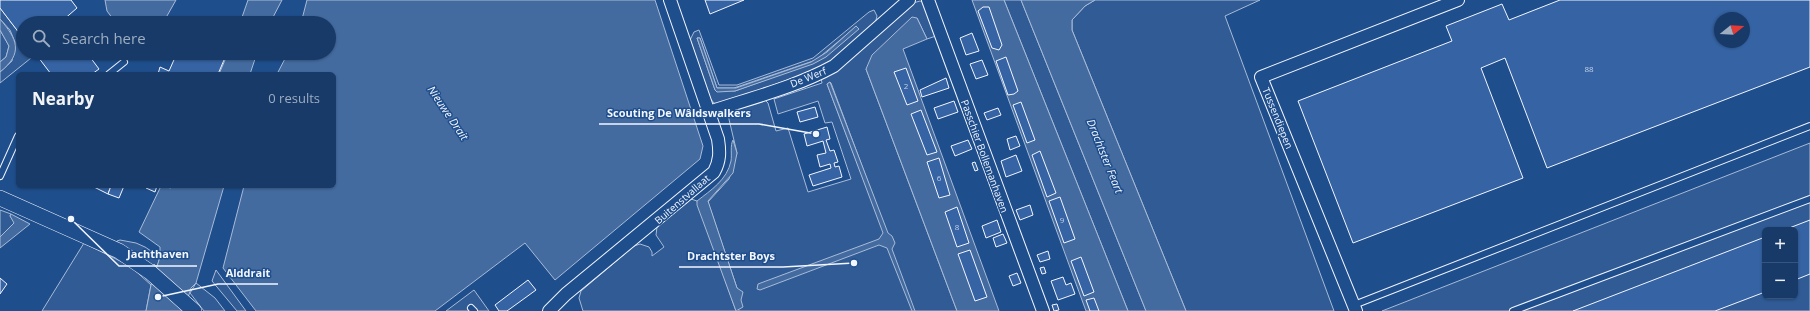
<!DOCTYPE html>
<meta charset="utf-8">
<style>
:root{--surface:#173a69;--page:#20416f;--text:#f1f3f6;--muted:#9eadc0;--line:#36547d}
body{margin:0;font-family:"Open Sans",sans-serif;background:var(--page);color:var(--text)}
.controls{position:absolute;right:12px;bottom:12px;display:grid;overflow:hidden;border-radius:6px;box-shadow:0 1px 3px #0004}
.controls button{width:36px;height:36px;display:grid;place-items:center;padding:0;border:0;border-bottom:1px solid var(--line);background:var(--surface);color:var(--text);font:20px sans-serif}
.compass{position:absolute;left:1714px;top:12px;width:36px;height:36px;border-radius:50%;background:var(--surface);box-shadow:0 1px 3px #0004;rotate:72deg}
.list{margin:0;padding:0;list-style:none}
h2{display:flex;justify-content:space-between;align-items:center;height:52px;margin:0;padding:0 16px;font-size:17px}
h2 small{font-size:13px;font-weight:400;color:var(--muted)}
.icon{flex:none;width:22px;height:22px;fill:none;stroke:currentColor;stroke-width:2;stroke-linecap:round;stroke-linejoin:round}
.map{position:relative;flex:none;width:1810px;height:311px;overflow:hidden}
.search{position:absolute;background:var(--surface);box-shadow:0 1px 3px #0004;left:16px;top:16px;width:320px;height:44px;display:flex;align-items:center;gap:10px;box-sizing:border-box;padding:0 14px;border-radius:22px;color:var(--muted);font-size:15px}
.panel{position:absolute;background:var(--surface);box-shadow:0 1px 3px #0004;left:16px;top:72px;width:320px;height:116px;border-radius:6px}
.map>svg:first-child{display:block}
.built{fill:#305b95;stroke:#a8bbd7;fill-rule:evenodd}
.water{fill:#446ba0;stroke:#a8bbd7}
.building{fill:#3563a3;stroke:#f2f6ff;fill-rule:evenodd}
.lines{fill:none;stroke-linecap:round;stroke-linejoin:round}
.service-casing{stroke:#f2f6ff;stroke-width:8}
.minor-casing{stroke:#f2f6ff;stroke-width:14}
.tertiary-casing{stroke:#f2f6ff;stroke-width:16}
.service{stroke:#1f4e8c;stroke-width:6}
.minor{stroke:#1f4e8c;stroke-width:12}
.tertiary{stroke:#1f4e8c;stroke-width:15}
.labels{text-anchor:middle;stroke-width:3;stroke-linejoin:round;paint-order:stroke}
.number-label{font-size:8px;fill:#c3d1e8}
.street-label{font-size:10px;fill:#f2f6ff;stroke:#1f4e8c}
.water-label{font-size:11px;font-style:italic;fill:#f2f6ff;stroke:#1f4e8c}
.leader{fill:none;stroke:#f2f6ff;stroke-width:1.5}
.callout-dot{fill:#f2f6ff;stroke:#1f4e8c;stroke-width:1.5}
.callout-label{font-size:11px;text-anchor:middle;font-weight:bold;fill:#f2f6ff;stroke:#1f4e8c;stroke-width:3;stroke-linejoin:round;paint-order:stroke}
</style>
<div class="map">
<svg width="1810" height="311" viewBox="0 0 1810 311">
<rect width="100%" height="100%" fill="#1f4e8c"/>
<g class="built">
<path d="M1004 0H1021L1146 311H1128Z"/>
<path d="M1095 0H1260L1225 16 1334 311H1186L1072 30V20L1085 6Z"/>
<path d="M920 1 923 2 936 36 927 39 917 18 866 69 957 311H739L731 291 737 288 708 202 729 179 737 153 727 111 765 100 768 103 776 131 788 128 808 192 851 179 832 122 825 123 818 101 778 114 774 99 822 83 821 78 913 3ZM830 82 831 83 886 230 882 228 827 84Z"/>
<path d="M0 8 23 38V53L36 54 0 83V72L12 61 15 42 10 30 0 19Z"/>
<path d="M874 10 877 16 875 24 840 55 818 69 720 104 714 103 709 97 690 40 694 32 699 30 719 85H737L813 58 869 12ZM857 26 818 61 735 91 715 90 697 38H700L717 88H734L816 60Z"/>
<path d="M0 30 9 46 6 57 0 62Z"/>
<path d="M1810 143V311H1382ZM1765 230H1795V296H1765Z"/>
<path d="M691 199 697 201 736 311H583L579 298 581 291 634 246 640 244 649 247 652 252V256L664 247 656 235 657 227Z"/>
<path d="M0 210 11 214 10 216 15 222 0 237Z"/>
<path d="M120 240 136 243 145 247 160 257 158 264 156 266 154 264 153 266 116 244 117 241Z"/>
<path d="M84 243 130 266 151 285 146 311H42Z"/>
<path d="M216 270 246 311H237L212 281Z"/>
<path d="M196 283 215 298 225 311H204L190 293Z"/>
<path d="M474 290 489 311H446Z"/>
</g>
<g class="water">
<path d="M105 0H176L163 23H116L107 11Z"/>
<path d="M248 0H282L270 23H240Z"/>
<path d="M307 0H655L703 146 700 159 555 280 525 243 435 311H256L223 268 244 186H334V74H277L288 53H329V23H301Z"/>
<path d="M972 0H1004L1128 311H1086Z"/>
<path d="M1021 0H1095L1085 6 1072 20V30L1186 311H1146Z"/>
<path d="M912 17 917 18 927 39 903 49 999 311H957L866 69 872 55Z"/>
<path d="M0 19C17 39 24 53 0 72V62L6 57 9 46 0 30Z"/>
<path d="M856 26 859 29 826 57 813 64 735 91 717 92 715 90 697 38H700L717 88H736L811 62 827 52Z"/>
<path d="M228 53H257L250 74H219Z"/>
<path d="M830 82 888 233 892 236 895 243 892 249 915 311H912L887 248 879 245 760 290 757 289 758 284 879 239 883 233 827 84Z"/>
<path d="M733 140 737 153 733 173 708 201 737 288 743 292 741 300 743 307 736 311 697 205V201C711 190 727 180 731 161 732 155 730 145 733 140Z"/>
<path d="M161 186 171 188 172 186H224L196 283 191 288 184 311H146L151 285 160 257V247L139 232Z"/>
<path d="M11 214 30 224 0 248V237L14 223 10 216Z"/>
</g>
<g class="building">
<path d="M0 0H71L77 8 62 21 63 23H23V38L0 8Z"/>
<path d="M705 0H744L710 14Z"/>
<path d="M1560 0H1810V67L1547 168 1505 58 1481 68 1523 178 1353 243 1298 101 1452 41 1446 26 1502 4 1509 20ZM1720 18H1744V42H1720Z"/>
<path d="M983 7H989L1002 45 999 50 992 48 978 11Z"/>
<path d="M972 33 979 51 966 55 960 38Z"/>
<path d="M35 53H87L99 69 92 74H51Z"/>
<path d="M177 53H227L218 74H158L160 67 169 71Z"/>
<path d="M1006 57 1018 91 1014 94 1008 95 996 61Z"/>
<path d="M982 60 988 75 976 79 970 64Z"/>
<path d="M906 68 918 101 907 105 894 72Z"/>
<path d="M946 78 949 88 922 97 920 90Z"/>
<path d="M954 101 958 112 938 119 934 108Z"/>
<path d="M1021 102 1035 140 1027 143 1013 105Z"/>
<path d="M815 107 818 117 800 122 797 112Z"/>
<path d="M998 108 1001 115 987 120 984 113Z"/>
<path d="M921 110 937 152 927 155 911 114Z"/>
<path d="M827 127 830 139 826 140 830 151 834 150 838 162 834 163 835 167 839 166 842 177 813 186 809 175 831 168 830 164 820 167 817 155 826 153 823 141 807 146 804 134Z"/>
<path d="M1016 136 1020 146 1010 150 1007 139Z"/>
<path d="M968 140 972 149 955 156 951 146Z"/>
<path d="M1040 151 1056 193 1047 197 1032 155Z"/>
<path d="M1016 155 1022 171 1006 177 1001 161Z"/>
<path d="M939 158 950 195 939 198 927 162Z"/>
<path d="M975 162 978 170 975 171 972 163Z"/>
<path d="M94 186H111L108 194 94 187Z"/>
<path d="M111 186H124L119 198 108 194Z"/>
<path d="M146 186H157L155 192 146 188Z"/>
<path d="M1060 197 1075 239 1064 243 1049 201Z"/>
<path d="M1030 205 1033 215 1020 220 1016 210Z"/>
<path d="M957 207 969 243 957 247 945 212Z"/>
<path d="M997 220 1001 232 986 238 982 226Z"/>
<path d="M1810 220V274L1795 280V230H1784Z"/>
<path d="M1003 234 1007 243 996 247 993 238Z"/>
<path d="M1765 237V292L1715 311H1573Z"/>
<path d="M970 250 987 297 975 301 958 254Z"/>
<path d="M1048 251 1050 259 1040 262 1037 255Z"/>
<path d="M1081 257 1094 292 1084 296 1071 261Z"/>
<path d="M1044 267 1046 273 1042 274 1040 268Z"/>
<path d="M1017 273 1021 283 1013 286 1009 276Z"/>
<path d="M1063 277 1066 285 1071 283 1075 294 1058 300 1051 281Z"/>
<path d="M0 278 7 284 0 294Z"/>
<path d="M528 280 536 290 507 311H499L495 305Z"/>
<path d="M1094 298 1099 311H1090L1086 300Z"/>
<path d="M1057 304 1059 310 1054 311 1052 305Z"/>
</g>
<g class="lines">
<g class="service-casing">
<g id="service">
<path d="M109 74 124 62"/>
<path d="M0 176 18 136"/>
<path d="M1354 305 1810 126"/>
<path d="M471 308 474 311"/>
<path d="M1513 311 1810 199"/>
</g>
</g>
<g class="minor-casing">
<g id="minor">
<path d="M928 0 1043 311"/>
<path d="M709 112C751 98 796 87 834 66L909 0"/>
<path d="M549 311 566 294 714 172C720 161 720 152 718 139L670 0"/>
<path d="M1356 311 1261 77 1458 0"/>
</g>
</g>
<g class="tertiary-casing">
<path id="tertiary" d="M0 198 119 251 150 272 194 311"/>
</g>
<use href="#service" class="service"/>
<use href="#minor" class="minor"/>
<use href="#tertiary" class="tertiary"/>
</g>
<g class="labels">
<g class="number-label">
<text x="1589" y="72">88</text>
<text x="906" y="89">2</text>
<text x="939" y="181">6</text>
<text x="1062" y="223">9</text>
<text x="957" y="230">8</text>
</g>
<g class="street-label">
<text transform="translate(808 77) rotate(-22)" y="4">De Werf</text>
<text transform="translate(1278 118) rotate(68)" y="4">Tussendiepen</text>
<text transform="translate(985 156) rotate(70)" y="4">Passchier Bollemanhaven</text>
<text transform="translate(682 199) rotate(-41)" y="4">Buitenstvallaat</text>
</g>
<g class="water-label">
<text transform="translate(448 113) rotate(56)" y="4">Nieuwe Drait</text>
<text transform="translate(1105 156) rotate(68)" y="4">Drachtster Feart</text>
</g>
</g>
<path class="leader" d="M816 134L759 124H599M71 219L119 266H197M854 263L783 267H679M158 297L218 284H278"/>
<g class="callout-dot">
<circle cx="816" cy="134" r="4"/>
<circle cx="71" cy="219" r="4"/>
<circle cx="854" cy="263" r="4"/>
<circle cx="158" cy="297" r="4"/>
</g>
<g class="callout-label">
<text x="679" y="117">Scouting De Wâldswalkers</text>
<text x="158" y="258">Jachthaven</text>
<text x="731" y="260">Drachtster Boys</text>
<text x="248" y="277">Alddrait</text>
</g>
</svg>
<div class="controls">
<button>+</button>
<button>−</button>
</div>
<svg class="compass" viewBox="-18 -18 36 36"><path d="M0-13l5 13h-10z" fill="#e53935"/><path d="M0 13l5-13h-10z" fill="#9eadc0"/></svg>
<div class="search"><svg class="icon" aria-label="search" viewBox="0 0 24 24"><circle cx="10" cy="10" r="6"/><path d="M15 15l6 6"/></svg>Search here</div>
<section class="panel">
<h2>Nearby<small>0 results</small></h2>
<ul class="list">
</ul>
</section>
</div>
